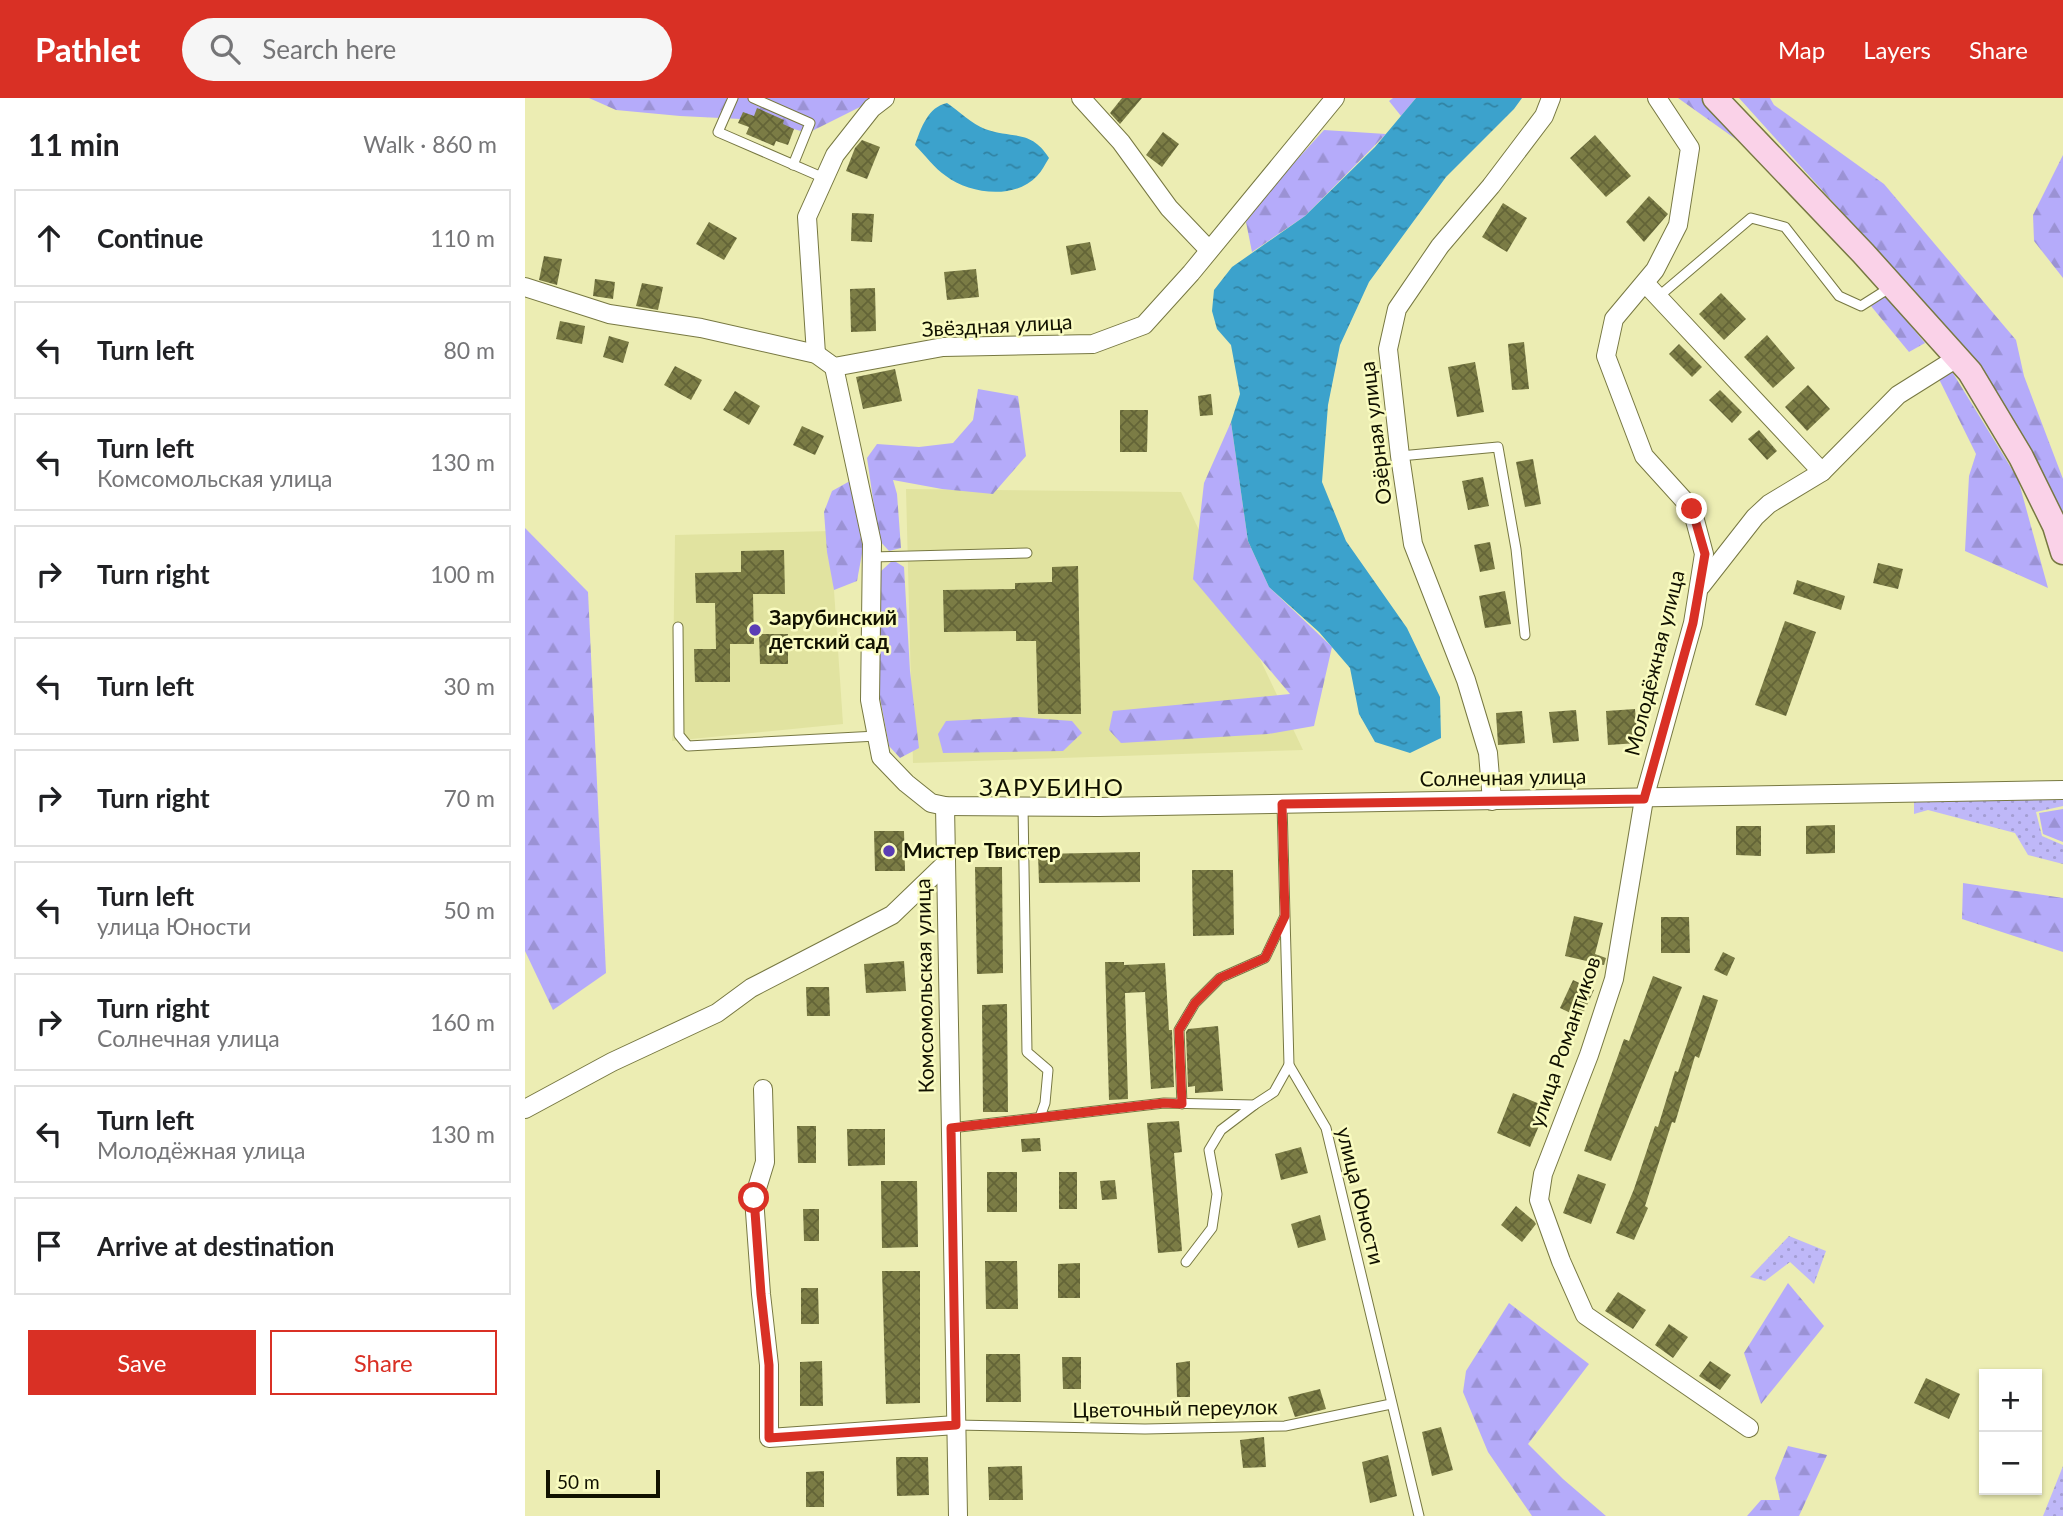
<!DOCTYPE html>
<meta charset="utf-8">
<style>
:root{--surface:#fff;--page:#f6f6f6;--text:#202124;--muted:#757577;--line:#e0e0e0;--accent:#d93025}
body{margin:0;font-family:Lato,sans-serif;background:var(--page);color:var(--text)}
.controls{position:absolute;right:21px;bottom:21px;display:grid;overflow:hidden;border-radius:0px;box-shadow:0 2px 5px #0004}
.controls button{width:63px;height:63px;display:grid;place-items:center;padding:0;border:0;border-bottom:2px solid var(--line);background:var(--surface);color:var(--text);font:35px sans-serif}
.scale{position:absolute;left:21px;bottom:18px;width:114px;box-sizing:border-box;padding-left:7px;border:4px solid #110;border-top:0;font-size:19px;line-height:24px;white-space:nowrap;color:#110;-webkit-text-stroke:5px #f9fbc0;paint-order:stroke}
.stop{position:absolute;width:21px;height:21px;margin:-16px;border:5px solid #d93025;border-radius:50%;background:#fff}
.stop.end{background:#d93025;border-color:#fff;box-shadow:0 2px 7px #0008}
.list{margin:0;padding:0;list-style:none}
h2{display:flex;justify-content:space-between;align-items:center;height:91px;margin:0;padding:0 28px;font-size:30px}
h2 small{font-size:23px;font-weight:400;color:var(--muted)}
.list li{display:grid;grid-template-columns:46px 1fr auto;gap:21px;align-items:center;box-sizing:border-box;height:98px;margin:0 14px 14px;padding:0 14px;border:2px solid var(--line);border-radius:0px}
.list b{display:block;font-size:26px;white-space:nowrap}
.list p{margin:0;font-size:23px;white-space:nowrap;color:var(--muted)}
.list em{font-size:23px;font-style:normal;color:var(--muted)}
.actions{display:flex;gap:14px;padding:21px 28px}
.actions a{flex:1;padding:16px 0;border:2px solid var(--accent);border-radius:0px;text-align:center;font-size:24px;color:var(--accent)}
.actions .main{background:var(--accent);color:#fff}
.icon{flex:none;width:38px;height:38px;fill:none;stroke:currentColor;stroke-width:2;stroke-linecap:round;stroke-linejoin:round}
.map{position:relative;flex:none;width:1538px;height:1418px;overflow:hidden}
header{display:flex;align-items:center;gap:42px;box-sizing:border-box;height:98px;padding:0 35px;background:var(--accent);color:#fff}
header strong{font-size:33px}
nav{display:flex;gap:38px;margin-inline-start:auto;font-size:24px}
.search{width:490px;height:63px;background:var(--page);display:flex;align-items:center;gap:18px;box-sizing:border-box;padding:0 24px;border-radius:38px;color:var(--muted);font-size:26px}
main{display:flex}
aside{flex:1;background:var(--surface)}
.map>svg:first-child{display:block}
.built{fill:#e1e3a0}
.grass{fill:url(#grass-dots)}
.forest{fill:url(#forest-firs)}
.water{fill:url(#water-ripples)}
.building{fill:url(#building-cross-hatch)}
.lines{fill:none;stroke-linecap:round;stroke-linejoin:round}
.service-casing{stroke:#777842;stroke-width:11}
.minor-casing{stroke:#777842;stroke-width:20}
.secondary-casing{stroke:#777842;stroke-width:27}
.service{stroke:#fff;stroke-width:9}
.minor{stroke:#fff;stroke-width:18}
.secondary{stroke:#fad2e8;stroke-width:24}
.route{stroke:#d93025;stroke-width:9}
.poi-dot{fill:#5b3db5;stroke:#f9fbc0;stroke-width:2.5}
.labels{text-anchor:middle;stroke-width:5;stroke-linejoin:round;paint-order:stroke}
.street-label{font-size:21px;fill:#110;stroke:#f9fbc0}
.poi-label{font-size:21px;font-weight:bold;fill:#110;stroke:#f9fbc0;text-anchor:start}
.quarter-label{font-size:24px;letter-spacing:2px;fill:#110;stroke:#f9fbc0}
</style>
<header>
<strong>Pathlet</strong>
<div class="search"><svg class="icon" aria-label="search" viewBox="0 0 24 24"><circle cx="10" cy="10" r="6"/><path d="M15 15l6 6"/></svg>Search here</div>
<nav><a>Map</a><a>Layers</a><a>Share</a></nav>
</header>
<main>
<aside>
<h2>11 min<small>Walk · 860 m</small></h2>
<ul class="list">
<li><svg class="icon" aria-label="ahead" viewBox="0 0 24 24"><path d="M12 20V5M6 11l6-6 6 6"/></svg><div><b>Continue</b></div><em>110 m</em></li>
<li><svg class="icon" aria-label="left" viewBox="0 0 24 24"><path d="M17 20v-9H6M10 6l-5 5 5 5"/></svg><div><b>Turn left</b></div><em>80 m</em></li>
<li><svg class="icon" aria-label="left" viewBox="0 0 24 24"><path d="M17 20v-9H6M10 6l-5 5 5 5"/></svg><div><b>Turn left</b><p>Комсомольская улица</p></div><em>130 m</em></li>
<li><svg class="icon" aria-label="right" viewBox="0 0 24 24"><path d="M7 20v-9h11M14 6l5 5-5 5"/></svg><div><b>Turn right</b></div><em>100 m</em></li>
<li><svg class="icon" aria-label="left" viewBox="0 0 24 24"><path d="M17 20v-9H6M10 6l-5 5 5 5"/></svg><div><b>Turn left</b></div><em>30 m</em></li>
<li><svg class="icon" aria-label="right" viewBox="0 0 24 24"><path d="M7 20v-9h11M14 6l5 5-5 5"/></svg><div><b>Turn right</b></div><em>70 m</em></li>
<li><svg class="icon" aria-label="left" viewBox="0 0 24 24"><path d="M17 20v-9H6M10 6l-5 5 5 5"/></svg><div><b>Turn left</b><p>улица Юности</p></div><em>50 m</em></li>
<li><svg class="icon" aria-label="right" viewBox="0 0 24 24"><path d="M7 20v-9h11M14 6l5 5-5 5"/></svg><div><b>Turn right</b><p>Солнечная улица</p></div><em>160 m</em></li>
<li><svg class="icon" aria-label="left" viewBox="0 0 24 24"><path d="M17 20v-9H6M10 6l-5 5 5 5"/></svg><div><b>Turn left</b><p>Молодёжная улица</p></div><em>130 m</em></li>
<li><svg class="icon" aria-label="arrive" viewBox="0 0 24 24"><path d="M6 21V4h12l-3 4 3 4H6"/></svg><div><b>Arrive at destination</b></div></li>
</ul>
<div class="actions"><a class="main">Save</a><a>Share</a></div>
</aside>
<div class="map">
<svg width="1538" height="1418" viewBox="0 0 1538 1418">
<defs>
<pattern id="grass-dots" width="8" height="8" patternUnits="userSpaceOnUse" patternTransform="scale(1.75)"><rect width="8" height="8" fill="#bfb8f8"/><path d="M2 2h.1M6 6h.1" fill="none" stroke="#a39dd3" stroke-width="1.8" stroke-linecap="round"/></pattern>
<pattern id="forest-firs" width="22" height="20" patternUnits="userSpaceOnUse" patternTransform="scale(1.75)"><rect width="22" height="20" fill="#b5abfa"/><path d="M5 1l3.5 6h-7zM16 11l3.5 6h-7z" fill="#9b92d4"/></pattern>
<pattern id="water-ripples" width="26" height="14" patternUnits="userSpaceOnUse" patternTransform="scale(1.75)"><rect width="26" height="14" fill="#3ca2cc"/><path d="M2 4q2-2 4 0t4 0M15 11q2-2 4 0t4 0" fill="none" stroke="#3183a3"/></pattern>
<pattern id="building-cross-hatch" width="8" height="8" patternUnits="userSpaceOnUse" patternTransform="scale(1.75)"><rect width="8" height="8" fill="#7b7c45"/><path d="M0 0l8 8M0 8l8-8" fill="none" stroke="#636437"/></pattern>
</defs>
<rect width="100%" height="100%" fill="#ecedb3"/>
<g class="built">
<path d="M381 391 656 394 778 652 388 665Z"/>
<path d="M305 433 318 626 147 643 150 437Z"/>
</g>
<g class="grass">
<path d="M1538 698V708L1511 714 1517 738 1538 747V766L1503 757 1490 735 1403 712 1389 716V703Z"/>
<path d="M1264 1138 1301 1153 1289 1186 1265 1164 1240 1183 1225 1179Z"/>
<path d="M1538 1368V1418H1518Z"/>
</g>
<g class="forest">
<path d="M64 0H348L341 6 283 35 236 22 155 18 91 12Z"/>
<path d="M868 0H891L876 18 864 3Z"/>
<path d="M1153 0H1182L1233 57Z"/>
<path d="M1214 0H1245L1249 7 1359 86 1491 242 1499 278 1538 381V424L1372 175Z"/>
<path d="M799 32 861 36 780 118 727 154 721 124 748 88Z"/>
<path d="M1538 57V180L1509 143 1508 117Z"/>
<path d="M1357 193 1400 245 1384 254 1341 202Z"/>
<path d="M1409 271 1426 272 1493 381 1523 490 1440 453 1444 378 1451 356Z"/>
<path d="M453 291 493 298 501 358 468 396 417 391 368 382 372 396 376 450 364 453 354 442 342 360 352 346 394 349 428 345 448 322Z"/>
<path d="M706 324 723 443 744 489 807 549 789 628 743 636 596 645 584 632 588 613 765 596 668 481 679 385Z"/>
<path d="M325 383 338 450 332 483 309 492 302 454 299 414 307 393Z"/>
<path d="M0 430 63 494 81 875 28 912 0 853Z"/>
<path d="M368 462 379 469 385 573 394 650 375 660 364 648 353 589 355 474Z"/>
<path d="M494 619 547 623 557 635 538 653 418 655 413 636 421 623Z"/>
<path d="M1538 711V744L1518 736 1514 715Z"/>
<path d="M1438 785 1538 800V854L1437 821Z"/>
<path d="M1263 1185 1299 1228 1236 1306 1219 1255Z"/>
<path d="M984 1205 1064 1266 1003 1346 1038 1381 1081 1418H1007L963 1354 938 1294 941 1273Z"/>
<path d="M1263 1348 1302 1357 1274 1418H1222L1236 1402H1255L1250 1380Z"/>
</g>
<g class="water">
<path d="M891 0H997L989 11 921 79 844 184 815 247 803 307 797 384 821 443 882 530 915 599 916 640 885 655 850 644 834 616 825 570 794 534 744 489 723 443 706 324 715 296 706 247 692 231 687 213 689 192 707 169 780 118 850 49Z"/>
<path d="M422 5C434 13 447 26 460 31 487 41 506 31 524 60 520 66 517 73 512 78 490 102 444 96 421 78 409 70 400 57 390 47 396 30 403 9 422 5Z"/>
</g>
<g class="building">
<path d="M597 0H617L595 26 585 15Z"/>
<path d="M232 10 259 22 258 26 269 31 263 47 251 43 249 48 221 36 224 29 213 25 218 14 229 18Z"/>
<path d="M638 34 654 46 637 69 621 57Z"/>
<path d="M1070 37 1106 78 1081 99 1045 60Z"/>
<path d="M337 42 355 49 342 81 321 73 330 50Z"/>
<path d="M1124 98 1143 116 1119 144 1101 124Z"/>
<path d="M978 105 1002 120 982 154 957 139Z"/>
<path d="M327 115 349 116 347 144 326 143Z"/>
<path d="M184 124 212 140 199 162 171 146Z"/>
<path d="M565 144 571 172 546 177 541 148Z"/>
<path d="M19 158 37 161 32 187 14 182Z"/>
<path d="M451 171 454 199 422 202 419 174Z"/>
<path d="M70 181 90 184 88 201 68 198Z"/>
<path d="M117 185 138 189 133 212 111 208Z"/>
<path d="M350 190 351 233 326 234 325 191Z"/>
<path d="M1196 195 1221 221 1199 242 1174 216Z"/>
<path d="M35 223 60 228 57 246 31 241Z"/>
<path d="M1242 237 1270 270 1248 290 1219 259Z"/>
<path d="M84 238 104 244 98 265 78 259Z"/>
<path d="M999 244 1004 291 987 292 983 246Z"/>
<path d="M1154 246 1177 269 1167 279 1144 256Z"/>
<path d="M950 264 959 314 932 319 923 269Z"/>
<path d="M150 268 177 282 166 302 139 287Z"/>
<path d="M370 271 377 303 338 311 331 279Z"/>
<path d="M1283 287 1305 311 1282 333 1260 309Z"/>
<path d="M1195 292 1217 314 1207 325 1184 302Z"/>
<path d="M210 293 235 308 224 327 198 312Z"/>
<path d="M686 296 688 317 675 318 673 298Z"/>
<path d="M595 312H623L622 354H595Z"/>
<path d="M277 328 299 338 290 357 268 347Z"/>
<path d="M1234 332 1252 353 1242 362 1223 341Z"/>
<path d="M1008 361 1016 406 1000 409 991 364Z"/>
<path d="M958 379 964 408 943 412 937 383Z"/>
<path d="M965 444 970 471 955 474 949 447Z"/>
<path d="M259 452 260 496H228L229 546H205V584H170L169 551H191L190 505H171L170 475 216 474V453Z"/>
<path d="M1353 465 1378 471 1373 491 1348 485Z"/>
<path d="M553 468 556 616H513L511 543H491V533L419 534 418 492 490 491V485L527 484V469Z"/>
<path d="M1272 482 1320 498 1316 512 1268 496Z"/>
<path d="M980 493 986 526 960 530 954 498Z"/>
<path d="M1260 523 1291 534 1261 618 1230 607Z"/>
<path d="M234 536H263V566H235Z"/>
<path d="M1110 611 1113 645 1083 647 1081 613Z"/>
<path d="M1051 612 1054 643 1028 645 1024 614Z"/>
<path d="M997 613 1000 645 973 647 971 615Z"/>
<path d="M1310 727V755L1281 756V728Z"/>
<path d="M1211 728H1236V758L1211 757Z"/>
<path d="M349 733H379L380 773H350Z"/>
<path d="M615 754V784L514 785 513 756Z"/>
<path d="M450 769H477L478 875 452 876Z"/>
<path d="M667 772H708L709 837 668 838Z"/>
<path d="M1049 818 1078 825 1070 856 1081 860 1079 867 1040 858Z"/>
<path d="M1136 819H1164L1165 855H1136Z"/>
<path d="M1198 854 1210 860 1202 878 1189 872Z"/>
<path d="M379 863 381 893 341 895 339 866Z"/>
<path d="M580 864H599V867L640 865 644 932H647L649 989 626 991 620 894 600 895 603 1001 584 1002Z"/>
<path d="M1128 878 1157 889 1086 1063 1059 1053 1099 941 1104 943Z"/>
<path d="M1048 882 1069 892 1056 920 1035 910Z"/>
<path d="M281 889H304L305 918H282Z"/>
<path d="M1178 897 1193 902 1174 960 1170 958 1150 1025 1147 1024 1120 1108 1123 1110 1109 1142 1091 1135 1109 1091 1130 1028 1133 1029 1150 973 1153 974Z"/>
<path d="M482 906 483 1014H458L457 907Z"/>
<path d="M693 928 698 993 670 995V988L663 989 661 934 663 931Z"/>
<path d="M988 995 1022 1009 1005 1049 972 1035Z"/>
<path d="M654 1023 657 1054 649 1055 657 1153 633 1155 622 1025Z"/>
<path d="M272 1028H291V1065H273Z"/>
<path d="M322 1031H360V1067L323 1068Z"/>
<path d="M515 1040 516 1053 497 1054 496 1041Z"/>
<path d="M776 1049 783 1075 756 1082 750 1056Z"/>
<rect x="462" y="1074" width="30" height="40"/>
<rect x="534" y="1074" width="18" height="37"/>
<path d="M1053 1076 1081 1086 1066 1126 1038 1115Z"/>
<path d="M590 1082 592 1101 577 1102 575 1083Z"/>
<path d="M356 1083H392L393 1149 357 1150Z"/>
<path d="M991 1108 1009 1123 1011 1126 997 1144 976 1127Z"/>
<path d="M278 1111H294V1143H279Z"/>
<path d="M795 1117 801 1142 773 1150 766 1126Z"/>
<path d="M460 1163H492L493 1211H461Z"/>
<path d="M555 1165V1200H533V1166Z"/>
<path d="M357 1173H395V1305L361 1306Z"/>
<path d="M276 1190H293L294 1226H276Z"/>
<path d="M1093 1194 1121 1212 1108 1231 1080 1213Z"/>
<path d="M1144 1226 1163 1239 1148 1260 1130 1247Z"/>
<path d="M461 1256H495L496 1304H461Z"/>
<path d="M537 1259H556V1291H538Z"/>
<path d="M297 1263 298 1308H275V1264Z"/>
<path d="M665 1263V1299H652L651 1265Z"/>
<path d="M1185 1263 1206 1277 1195 1292 1174 1278Z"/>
<path d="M1401 1280 1435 1296 1424 1321 1389 1305Z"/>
<path d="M795 1291 801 1311 770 1319 763 1299Z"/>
<path d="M916 1329 928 1372 907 1378 897 1334Z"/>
<path d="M739 1339 741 1369 718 1370 715 1342Z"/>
<path d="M863 1357 872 1398 845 1405 837 1364Z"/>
<path d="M371 1359H403L404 1397 372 1398Z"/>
<path d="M497 1368 498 1402H464L463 1369Z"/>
<path d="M299 1373V1409H281V1374Z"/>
</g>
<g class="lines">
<g class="service-casing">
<g id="service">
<path d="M208 0 193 34 299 80"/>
<path d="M228 0 285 25 268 67"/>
<path d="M1133 199 1226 120 1260 129 1314 198 1336 208 1366 189"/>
<path d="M875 358 973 349 991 451 1000 537"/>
<path d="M347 459 502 455"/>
<path d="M153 529 154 637 163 648 352 638"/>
<path d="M757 706 764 967 801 1030 894 1418"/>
<path d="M498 708 502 954 523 972 520 1005 515 1019"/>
<path d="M657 1006 654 932 670 905 695 880 740 860 759 820"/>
<path d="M426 1030 639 1005 729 1007 749 994 764 967"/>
<path d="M661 1164 687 1130 692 1096 684 1052 696 1032 729 1007"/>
<path d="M431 1327 620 1331 760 1328 866 1306"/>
</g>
</g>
<g class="minor-casing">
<g id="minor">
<path d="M556 0 596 44 644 110 684 152"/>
<path d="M1132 0 1165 50 1153 127 1130 172 1089 221 1081 258 1119 358 1167 411 1179 456 1168 525 1119 701 1089 881 1064 957 1018 1076 1014 1102 1036 1163 1060 1217 1224 1330"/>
<path d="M1120 185 1297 374"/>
<path d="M0 189 84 216 176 230 291 256 309 269 418 249 568 246 619 227 666 175 810 0"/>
<path d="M291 256 282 119 310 57 347 10 360 0"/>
<path d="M309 269 347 445 345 602 356 659 381 685 406 705 420 708 574 709 1538 692"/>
<path d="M1176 488 1230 419 1244 406 1297 374 1373 297 1432 260"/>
<path d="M967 703 963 655 941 582 888 446 875 358 863 251 872 211 915 148 966 88 1019 18 1026 0"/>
<path d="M420 708 433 1418"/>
<path d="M238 991 240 1064 229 1100 236 1196 244 1267V1340L431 1327"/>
<path d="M0 1011 87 964 192 915 226 890 367 817 421 765"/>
</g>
</g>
<g class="secondary-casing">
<path id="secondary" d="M1190 0 1338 155 1445 274 1496 359 1530 428 1538 454"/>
</g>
<use href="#service" class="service"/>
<use href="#minor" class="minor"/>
<use href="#secondary" class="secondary"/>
</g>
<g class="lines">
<path class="route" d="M229 1100 236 1196 244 1267V1340L431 1327 426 1030 639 1005 657 1006 654 932 670 905 695 880 740 860 760 818 757 706 1119 701 1168 525 1174 491 1180 456 1167 411"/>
</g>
<g class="poi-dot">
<circle cx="230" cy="532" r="7"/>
<circle cx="364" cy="753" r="7"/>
</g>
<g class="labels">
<g class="street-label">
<text transform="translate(472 228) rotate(-3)" y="7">Звёздная улица</text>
<text transform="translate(851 335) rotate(-97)" y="7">Озёрная улица</text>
<text transform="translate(1130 565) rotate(-76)" y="7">Молодёжная улица</text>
<text transform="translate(978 680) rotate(-1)" y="7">Солнечная улица</text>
<text transform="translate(400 888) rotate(-91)" y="7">Комсомольская улица</text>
<text transform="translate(1040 944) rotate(-71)" y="7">улица Романтиков</text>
<text transform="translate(835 1098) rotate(76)" y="7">улица Юности</text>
<text transform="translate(650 1311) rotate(-1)" y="7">Цветочный переулок</text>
</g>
<g class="poi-label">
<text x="244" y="527">Зарубинский<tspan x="244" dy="24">детский сад</tspan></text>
<text x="378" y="760">Мистер Твистер</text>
</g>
<g class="quarter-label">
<text x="527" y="698">ЗАРУБИНО</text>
</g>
</g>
</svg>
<div class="controls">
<button>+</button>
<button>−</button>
</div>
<div class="scale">50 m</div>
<div class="stop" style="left:229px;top:1100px"></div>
<div class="stop end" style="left:1167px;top:411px"></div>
</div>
</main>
